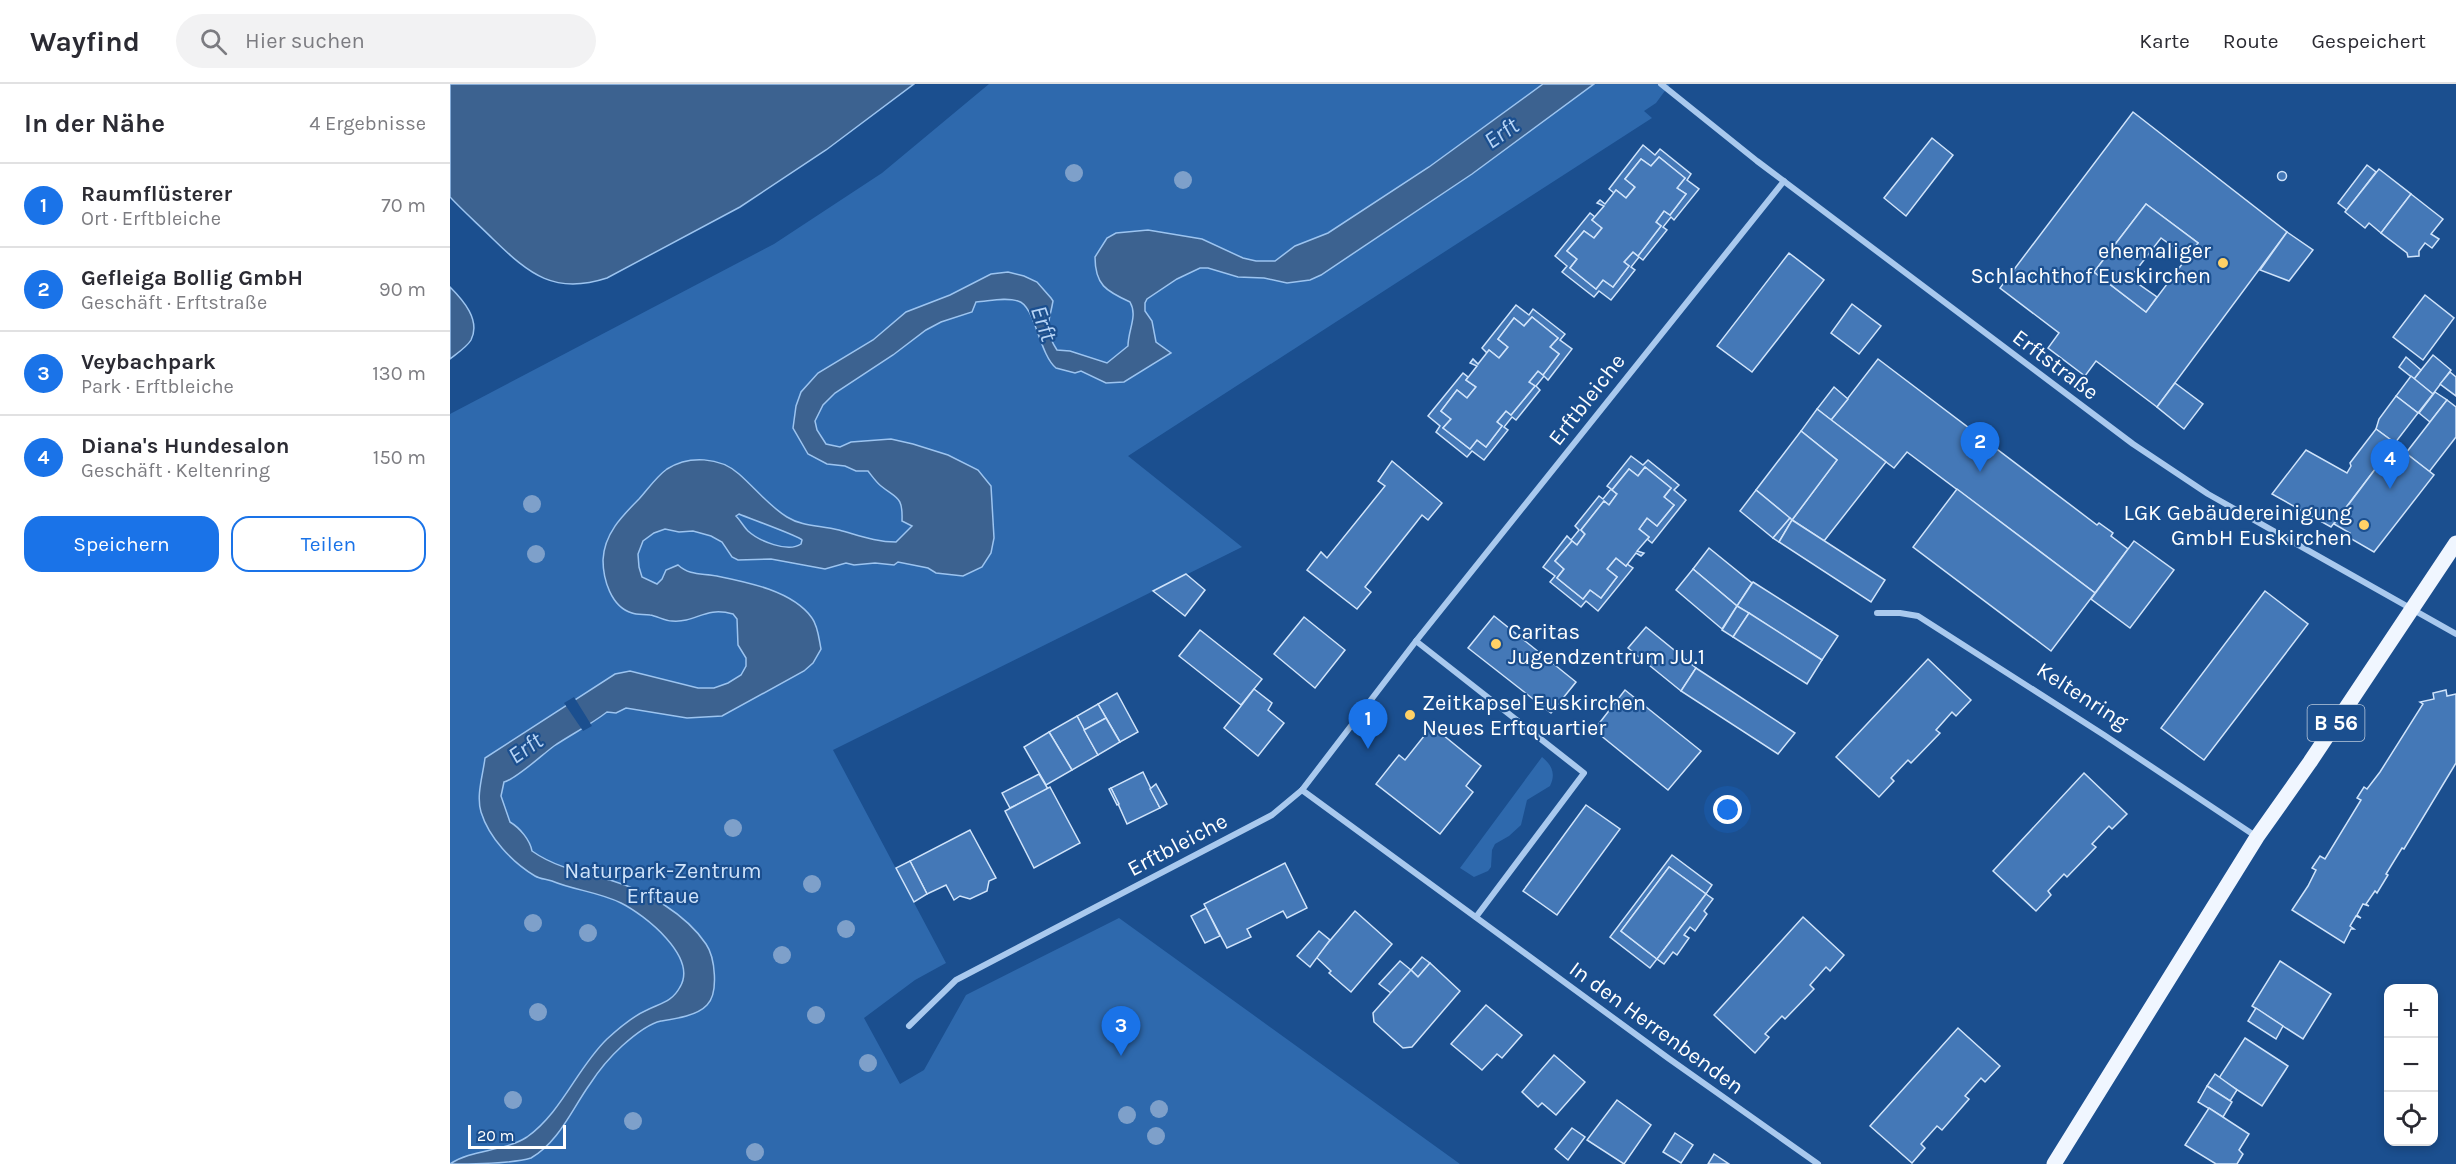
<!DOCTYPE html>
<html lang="de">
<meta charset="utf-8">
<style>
:root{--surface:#fff;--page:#f2f2f3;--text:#2b2b33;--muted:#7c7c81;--line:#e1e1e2;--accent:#1a73e8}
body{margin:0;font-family:Karla,sans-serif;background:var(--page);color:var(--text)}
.controls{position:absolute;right:18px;bottom:18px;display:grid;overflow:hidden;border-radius:12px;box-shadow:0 3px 9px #0003}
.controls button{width:54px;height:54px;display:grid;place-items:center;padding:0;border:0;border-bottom:2px solid var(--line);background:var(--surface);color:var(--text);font:30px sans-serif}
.scale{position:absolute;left:18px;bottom:15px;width:98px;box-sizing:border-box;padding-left:6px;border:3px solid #fff;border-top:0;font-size:16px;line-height:21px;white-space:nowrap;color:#fff;-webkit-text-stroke:4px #1b4f8f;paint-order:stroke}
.you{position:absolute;left:1278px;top:726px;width:21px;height:21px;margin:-15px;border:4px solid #fff;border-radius:50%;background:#1a73e8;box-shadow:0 0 0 9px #1a73e833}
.badge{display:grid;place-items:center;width:39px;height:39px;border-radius:50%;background:var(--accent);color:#fff;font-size:20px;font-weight:700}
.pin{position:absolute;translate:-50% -50px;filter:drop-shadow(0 2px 3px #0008)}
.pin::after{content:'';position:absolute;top:32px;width:21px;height:18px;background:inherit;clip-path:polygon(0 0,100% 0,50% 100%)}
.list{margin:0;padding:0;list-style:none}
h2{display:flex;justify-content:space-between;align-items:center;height:78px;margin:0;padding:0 24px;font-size:26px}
h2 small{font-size:20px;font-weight:400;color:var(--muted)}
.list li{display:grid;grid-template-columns:39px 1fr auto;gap:18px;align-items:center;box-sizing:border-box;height:84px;padding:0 24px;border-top:2px solid var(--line)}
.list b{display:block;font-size:22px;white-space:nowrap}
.list p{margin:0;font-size:20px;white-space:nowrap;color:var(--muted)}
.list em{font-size:20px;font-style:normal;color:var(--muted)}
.actions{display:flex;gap:12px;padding:18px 24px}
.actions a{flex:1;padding:14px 0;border:2px solid var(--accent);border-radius:18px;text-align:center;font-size:21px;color:var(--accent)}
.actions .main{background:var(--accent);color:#fff}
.icon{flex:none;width:33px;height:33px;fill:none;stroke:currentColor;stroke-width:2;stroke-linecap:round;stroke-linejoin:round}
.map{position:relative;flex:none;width:2006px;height:1080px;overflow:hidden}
header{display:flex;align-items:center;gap:36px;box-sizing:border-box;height:84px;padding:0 30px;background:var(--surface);border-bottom:2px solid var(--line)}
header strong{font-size:28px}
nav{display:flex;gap:33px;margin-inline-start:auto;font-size:21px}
.search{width:420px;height:54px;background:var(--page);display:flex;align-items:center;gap:15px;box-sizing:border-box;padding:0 21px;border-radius:33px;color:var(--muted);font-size:22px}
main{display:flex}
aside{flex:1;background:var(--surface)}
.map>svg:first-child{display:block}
.green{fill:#2e69ad}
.water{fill:#3c6290;stroke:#9cc4f0;stroke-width:1.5;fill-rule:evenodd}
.pier{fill:#1b4f8f}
.building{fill:#4478b7;stroke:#cfe3fa;stroke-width:1.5;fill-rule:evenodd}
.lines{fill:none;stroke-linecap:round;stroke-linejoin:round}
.street{stroke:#a9c9ee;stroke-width:6}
.primary{stroke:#f0f6ff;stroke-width:15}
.tree{fill:#7ea0ca}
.poi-dot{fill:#ffd166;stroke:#1b4f8f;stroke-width:2}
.labels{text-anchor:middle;stroke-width:4.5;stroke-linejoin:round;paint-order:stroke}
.shield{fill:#1b4f8f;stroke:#bbcadd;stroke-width:1.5}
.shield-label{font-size:21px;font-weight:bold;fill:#fff}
.poi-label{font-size:22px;fill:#fff;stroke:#1b4f8f;text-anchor:end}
.street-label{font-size:22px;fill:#fff;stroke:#1b4f8f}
.park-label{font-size:22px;fill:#cfe3fa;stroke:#1b4f8f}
.water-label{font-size:24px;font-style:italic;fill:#b5d3f5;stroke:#1b4f8f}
</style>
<header>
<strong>Wayfind</strong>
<div class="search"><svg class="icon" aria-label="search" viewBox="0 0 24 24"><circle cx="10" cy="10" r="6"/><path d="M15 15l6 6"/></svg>Hier suchen</div>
<nav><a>Karte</a><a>Route</a><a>Gespeichert</a></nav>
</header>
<main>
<aside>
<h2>In der Nähe<small>4 Ergebnisse</small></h2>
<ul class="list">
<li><span class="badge">1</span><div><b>Raumflüsterer</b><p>Ort · Erftbleiche</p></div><em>70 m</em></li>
<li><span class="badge">2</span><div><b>Gefleiga Bollig GmbH</b><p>Geschäft · Erftstraße</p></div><em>90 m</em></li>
<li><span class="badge">3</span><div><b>Veybachpark</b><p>Park · Erftbleiche</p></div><em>130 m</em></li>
<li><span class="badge">4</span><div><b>Diana's Hundesalon</b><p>Geschäft · Keltenring</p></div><em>150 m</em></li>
</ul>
<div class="actions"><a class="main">Speichern</a><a>Teilen</a></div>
</aside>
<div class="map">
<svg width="2006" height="1080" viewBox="0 0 2006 1080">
<rect width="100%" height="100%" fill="#1b4f8f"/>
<g class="green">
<path d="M539 0H1220L1206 19 1194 27 1202 34 678 372 792 463 383 666 496 879 465 896 414 934 450 1000 474 986 516 911 669 834 1010 1080H0V330L324 160 432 89Z"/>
<path d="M1092 673C1102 681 1106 690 1100 702L1077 716 1071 741 1059 752 1045 760 1042 766 1041 783 1038 787 1024 793 1010 784Z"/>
</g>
<g class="water">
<path d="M0 0H464L376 66 290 123 157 194C105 211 80 191 43 155 29 141 14 128 0 113Z"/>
<path d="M1093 0H1144L1022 90 871 191 860 196 837 199 814 194 788 193 758 184H750L727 195 697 215 695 219V227L702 237 706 258 721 269 674 298 656 299 631 287 625 289 606 284C589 270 585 221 568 217 555 213 540 217 526 218L522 228 491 238 476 246 443 271 385 309 373 321 365 337 367 346 376 360 390 363 401 358 441 355 463 360 498 371 528 386 541 402 544 454 541 469 532 483 513 492 486 489 478 484 448 478 444 481 425 479 404 481 396 479 375 485 321 475 288 476 282 473 272 458 261 452 243 447 229 448 215 445 204 449 193 457 188 470 189 483 192 493 207 500 212 495 216 486 228 481C240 492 252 489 267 492 297 498 343 507 362 534 368 542 369 555 371 565L363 579 354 587 272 632 237 634 176 624 166 629 157 628C140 641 122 650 104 662 93 670 65 696 54 698L51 712 60 738C70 744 80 756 82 767 106 784 135 789 163 797 196 807 236 830 256 860 265 873 269 909 257 921 247 932 224 935 211 937 197 940 182 953 172 962 160 973 149 986 140 1000 122 1025 109 1058 81 1074 61 1080 23 1080 0 1080 22 1065 54 1068 77 1053 112 1028 127 984 157 955 169 944 183 932 197 926 211 919 222 918 230 903 248 873 195 831 171 819 149 808 123 806 102 797 96 795 90 795 85 792 62 778 39 754 31 728 26 711 33 691 35 674L165 590 180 587 248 604H264L278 599 291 591 296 582V574L288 561 287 535 283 530C254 522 247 539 222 537 215 537 207 532 200 531 194 530 187 531 182 529 161 523 153 495 153 476 154 450 172 432 189 415 198 405 206 393 217 385 239 371 270 373 289 390 305 404 319 422 337 433 353 443 371 441 389 446 408 451 426 458 446 458L462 442 452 437C453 412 447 415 431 402 426 398 422 392 418 387H406L395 382 377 380 358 370 343 344 346 322 351 308 368 289 423 256 456 228 500 211 541 190 558 188 574 192 587 198 601 214 603 217C599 240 593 244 607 266L620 267 657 279 678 262C678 246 688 232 680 218 656 207 645 201 645 173L657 154 666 149 698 146 752 155 793 174 806 177H825L845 162 878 149 979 83ZM289 430C298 434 349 452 352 456L351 460C338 469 309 457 298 447 294 443 290 436 286 432Z"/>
<path d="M0 203C13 216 31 236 21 256 17 263 6 270 0 275Z"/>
</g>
<path class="pier" d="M124 613 142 642 133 647 114 619Z"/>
<g class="building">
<path d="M1683 28 1837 148 1707 323 1646 277 1635 292 1598 264 1609 249 1550 204ZM1696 120 1748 159 1696 228 1644 188Z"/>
<path d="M1482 54 1503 71 1456 132 1434 114Z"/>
<path d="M1193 61 1205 71 1210 65 1241 90 1237 96 1249 105 1224 136 1221 133 1213 143 1217 146 1193 176 1189 173 1181 183 1185 186 1161 216 1149 207 1144 213 1112 188 1117 182 1105 172 1140 129 1145 133 1142 136 1152 144 1144 154 1134 147 1117 167 1127 175 1120 184 1146 205 1153 196 1163 203 1179 182 1174 178 1183 168 1188 172 1211 142 1206 138 1214 127 1220 131 1236 110 1227 104 1235 94 1209 73 1201 82 1191 75 1175 95 1185 103 1176 114 1166 106 1164 109 1159 105Z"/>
<path d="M1209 73 1235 94 1227 104 1236 110 1220 131 1214 127 1206 138 1211 142 1188 172 1183 168 1174 178 1179 182 1163 203 1153 196 1146 205 1120 184 1127 175 1117 167 1134 147 1144 154 1152 144 1142 136 1154 122 1147 119 1150 116 1155 120 1166 106 1176 114 1185 103 1175 95 1191 75 1201 82Z"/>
<path d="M1917 81 1926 88 1897 126 1888 119Z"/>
<path d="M1929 85 1961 110 1931 149 1919 139 1915 144 1895 128Z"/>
<circle cx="1832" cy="92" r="4.5"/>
<path d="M1961 110 1993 135 1981 150 1989 155 1982 164 1975 159 1969 167V172L1958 173 1957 169 1931 149Z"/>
<path d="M1696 120 1748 159 1737 173 1711 154 1680 194 1707 213 1696 228 1644 188Z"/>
<path d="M1837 148 1863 166 1839 197 1810 186Z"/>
<path d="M1339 169 1374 196 1302 288 1267 262Z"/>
<path d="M1975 211 2004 234 1973 276 1943 253Z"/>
<path d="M1402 220 1431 242 1409 270 1381 249Z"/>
<path d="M1066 221 1079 231 1083 225 1115 250 1110 256 1122 265 1098 296 1094 292 1086 302 1090 306 1066 336 1062 333 1054 343 1058 346 1034 376 1022 367 1017 373 986 348 990 342 978 332 1013 289 1018 293 1016 296 1026 303 1017 314 1007 306 991 327 1001 335 993 344 1020 365 1027 356 1036 363 1052 342 1047 338 1056 327 1061 331 1085 302 1079 298 1088 287 1093 291 1109 270 1100 263 1108 254 1082 233 1074 242 1064 234 1048 255 1058 263 1049 274 1039 266 1037 269 1032 264Z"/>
<path d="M1082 233 1108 254 1100 263 1109 270 1093 291 1088 287 1079 298 1085 302 1061 331 1056 327 1047 338 1052 342 1036 363 1027 356 1020 365 993 344 1001 335 991 327 1007 306 1017 314 1026 303 1016 296 1027 282 1020 279 1023 275 1028 280 1039 266 1049 274 1058 263 1048 255 1064 234 1074 242Z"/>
<path d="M1983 271 2001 286 1983 310 1964 295Z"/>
<path d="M1956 273 1971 286 1964 295 1949 283Z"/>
<path d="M1428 275 1647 441 1649 439 1663 449 1661 452 1678 465 1645 509 1457 368 1444 384 1381 336Z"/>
<path d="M2000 288 2006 293V312L1990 300Z"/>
<path d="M1961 292 1983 310 1968 329 1946 312Z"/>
<path d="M1725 299 1753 320 1734 345 1707 323Z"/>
<path d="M1384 303 1398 315 1381 336 1367 325Z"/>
<path d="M1985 308 1997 316 1980 338 1969 329Z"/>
<path d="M1946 312 1968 329 1945 359 1926 345 1929 335Z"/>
<path d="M1997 316 2006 323V353L1979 388 1956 369Z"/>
<path d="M1367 325 1436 378 1374 457 1342 436 1387 376 1351 347Z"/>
<path d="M1926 345 1945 359 1881 443 1822 410 1856 366 1897 389 1901 382 1900 379Z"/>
<path d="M1351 347 1387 376 1342 436 1306 406Z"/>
<path d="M1944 360 1984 391 1924 468 1898 453 1900 449 1884 440Z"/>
<path d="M1181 372 1193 381 1198 376 1229 401 1224 406 1236 416 1202 459 1197 455 1199 453 1189 445 1197 434 1207 442 1224 421 1214 413 1221 404 1195 383 1188 392 1179 385 1162 406 1167 410 1159 421 1154 417 1131 446 1135 450 1127 461 1122 457 1105 477 1114 485 1107 494 1133 515 1140 506 1151 514 1167 493 1157 485 1166 474 1176 482 1177 480 1183 484 1148 527 1136 517 1131 523 1100 498 1105 492 1093 483 1117 452 1121 456 1129 446 1125 442 1149 412 1153 415 1161 405 1157 402Z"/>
<path d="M942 377 992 419 978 436 972 431 965 440 915 503 921 508 907 525 857 486 871 468 877 474 935 402 928 397Z"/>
<path d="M1195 383 1221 404 1214 413 1224 421 1207 442 1197 434 1189 445 1199 453 1187 467 1194 469 1191 472 1186 469 1176 482 1166 474 1157 485 1167 493 1151 514 1140 506 1133 515 1107 494 1114 485 1105 477 1122 457 1127 461 1135 450 1131 446 1154 417 1159 421 1167 410 1162 406 1179 385 1188 392Z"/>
<path d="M1507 405 1645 509 1601 567 1463 463Z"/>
<path d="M1306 406 1340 434 1323 454 1290 427Z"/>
<path d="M1340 434 1342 436 1329 458 1323 454Z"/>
<path d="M1342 436 1435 496 1421 518 1329 458Z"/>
<path d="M1684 457 1724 486 1680 544 1641 515Z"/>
<path d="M1259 464 1302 499 1287 522 1243 485Z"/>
<path d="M1243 485 1287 522 1272 545 1226 506Z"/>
<path d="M736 490 755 506 735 532 703 507Z"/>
<path d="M1303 498 1388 552 1372 576 1287 522Z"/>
<path d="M1815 507 1858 540 1754 676 1711 644Z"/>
<path d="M1287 522 1299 529 1283 553 1272 546Z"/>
<path d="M1299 529 1372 576 1357 600 1283 553Z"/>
<path d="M1044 532 1126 598 1101 629 1018 564Z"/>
<path d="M854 533 895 566 865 604 824 570Z"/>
<path d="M1196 543 1246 584 1231 607 1178 564Z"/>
<path d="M750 546 812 595 791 621 729 572Z"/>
<path d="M1478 575 1521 616 1506 632 1502 628 1486 646 1490 649 1461 679 1458 676 1441 694 1444 697 1429 713 1386 673Z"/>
<path d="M1246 584 1345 649 1328 670 1231 607Z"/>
<path d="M804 605 822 619 818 626 834 639 808 672 774 644Z"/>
<path d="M1175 606 1251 667 1218 706 1144 646Z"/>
<path d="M1996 606 1997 612 2006 610V679L1954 765 1952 764 1936 790 1938 791 1927 809 1925 807 1916 820 1919 822 1913 820 1907 831 1911 834 1906 832 1900 842 1904 845H1901L1894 859 1842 826 1858 802 1866 786 1862 784 1870 772 1875 775 1911 716 1907 714 1914 703 1917 705 1930 688 1973 620 1970 618 1984 615 1983 609Z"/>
<path d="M667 609 688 648 670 658 648 620Z"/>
<path d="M648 620 656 634 634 646 627 632Z"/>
<path d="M627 632 648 671 622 686 599 648Z"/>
<path d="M656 634 670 658 648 671 634 646Z"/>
<path d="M982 642 1031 682 1016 702 1023 708 990 750 926 700 949 671 955 676Z"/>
<path d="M599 648 622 686 596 701 574 663Z"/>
<path d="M693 688 710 724 677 740 661 704Z"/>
<path d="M1634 689 1677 730 1662 745 1659 742 1642 760 1646 763 1617 793 1614 790 1598 807 1601 811 1586 827 1543 787Z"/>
<path d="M589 690 598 705 560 724 552 709Z"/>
<path d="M706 700 717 720 710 724 700 705Z"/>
<path d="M600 703 630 759 584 784 555 727Z"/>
<path d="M661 704 669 720 667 721 659 705Z"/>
<path d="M1136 721 1170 745 1107 831 1073 807Z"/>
<path d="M520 746 546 794 539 797 537 807 520 815 510 812 504 816 496 801 477 810 460 777Z"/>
<path d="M1222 771 1262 801 1256 810 1219 783 1171 847 1207 875 1200 884 1160 853Z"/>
<path d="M460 777 477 810 464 818 446 784Z"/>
<path d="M835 779 857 824 837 834 833 827 797 845 801 853 777 864 754 820Z"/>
<path d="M1219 783 1256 810 1207 875 1171 847Z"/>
<path d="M1256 810 1263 815 1254 827 1257 830 1245 847 1240 843 1234 851 1239 854 1227 871 1223 868 1214 880 1207 875Z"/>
<path d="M756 824 770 852 755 859 741 832Z"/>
<path d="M905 827 942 860 901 908 879 889 881 887 866 873Z"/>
<path d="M1353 833 1394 871 1380 887 1376 883 1360 901 1364 905 1335 935 1332 932 1315 950 1319 953 1305 969 1264 931Z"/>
<path d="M869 847 880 856 860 883 847 872Z"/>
<path d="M972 873 980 879 968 893 961 886Z"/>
<path d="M950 877 961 886 941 909 929 900Z"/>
<path d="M1830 877 1881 910 1853 955 1802 922Z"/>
<path d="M980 879 1010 907 962 963 953 964 924 938 923 929 961 886 968 893Z"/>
<path d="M1036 921 1072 951 1052 974 1047 970 1032 986 1001 960Z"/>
<path d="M1806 924 1833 942 1826 955 1798 937Z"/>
<path d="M1508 944 1550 982 1535 998 1531 994 1515 1012 1519 1015 1492 1046 1487 1042 1471 1060 1475 1064 1462 1079 1420 1042Z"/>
<path d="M1795 954 1838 982 1812 1022 1769 994Z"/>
<path d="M1104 971 1135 998 1106 1031 1092 1019 1088 1023 1072 1008Z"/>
<path d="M1765 990 1787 1006 1780 1017 1757 1002Z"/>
<path d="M1757 1002 1782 1018 1773 1033 1748 1018Z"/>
<path d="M1167 1016 1201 1041 1174 1080 1137 1056Z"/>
<path d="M1759 1024 1799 1050 1789 1066 1793 1070 1787 1080H1766L1735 1061Z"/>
<path d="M1122 1044 1135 1053 1118 1076 1105 1065Z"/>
<path d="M1225 1049 1243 1061 1231 1079 1213 1068Z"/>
<path d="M1264 1070 1279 1080H1258Z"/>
</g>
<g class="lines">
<g class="street">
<path d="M1211 0 1307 77 1683 360 1758 410 2006 550"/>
<path d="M1427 529H1450L1468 532 1654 651 1807 753"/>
<path d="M966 557 1134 689 1026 833"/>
<path d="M852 706 1218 974 1368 1080"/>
<path d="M459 942 506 896 822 731 852 706 966 557 1334 97"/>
</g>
<path class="primary" d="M1604 1080 1807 753 1860 678 2006 459"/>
</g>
<g class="tree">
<circle cx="624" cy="89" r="9"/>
<circle cx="733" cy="96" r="9"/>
<circle cx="82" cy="420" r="9"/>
<circle cx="86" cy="470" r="9"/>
<circle cx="283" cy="744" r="9"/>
<circle cx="362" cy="800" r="9"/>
<circle cx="83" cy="839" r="9"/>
<circle cx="396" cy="845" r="9"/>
<circle cx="138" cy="849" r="9"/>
<circle cx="332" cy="871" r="9"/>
<circle cx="88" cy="928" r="9"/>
<circle cx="366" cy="931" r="9"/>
<circle cx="418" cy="979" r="9"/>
<circle cx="63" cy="1016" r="9"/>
<circle cx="709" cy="1025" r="9"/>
<circle cx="677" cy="1031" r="9"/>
<circle cx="183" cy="1037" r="9"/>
<circle cx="706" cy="1052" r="9"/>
<circle cx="305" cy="1068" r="9"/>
</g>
<g class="poi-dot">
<circle cx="1773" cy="179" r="6"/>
<circle cx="1914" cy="441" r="6"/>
<circle cx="1046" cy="560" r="6"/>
<circle cx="960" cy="631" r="6"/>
</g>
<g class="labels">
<rect class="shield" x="1857.5" y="621" width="57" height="36" rx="4.5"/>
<g class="shield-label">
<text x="1886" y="646">B 56</text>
</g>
<g class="poi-label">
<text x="1761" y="174">ehemaliger<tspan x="1761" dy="25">Schlachthof Euskirchen</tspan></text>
<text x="1902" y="436">LGK Gebäudereinigung<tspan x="1902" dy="25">GmbH Euskirchen</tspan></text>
<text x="1058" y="555" text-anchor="start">Caritas<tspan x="1058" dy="25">Jugendzentrum JU.1</tspan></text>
<text x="972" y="626" text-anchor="start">Zeitkapsel Euskirchen<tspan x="972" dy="25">Neues Erftquartier</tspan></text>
</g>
<g class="street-label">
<text transform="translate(1606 280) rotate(37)" y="8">Erftstraße</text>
<text transform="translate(1136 315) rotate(-52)" y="8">Erftbleiche</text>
<text transform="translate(1633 611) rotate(33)" y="8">Keltenring</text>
<text transform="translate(727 760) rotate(-28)" y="8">Erftbleiche</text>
<text transform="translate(1207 943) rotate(36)" y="8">In den Herrenbenden</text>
</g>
<g class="park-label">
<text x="213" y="794">Naturpark-Zentrum<tspan x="213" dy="25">Erftaue</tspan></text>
</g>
<g class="water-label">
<text transform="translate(1051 49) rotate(-35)" y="8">Erft</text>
<text transform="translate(594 239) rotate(71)" y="8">Erft</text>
<text transform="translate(75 664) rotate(-35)" y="8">Erft</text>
</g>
</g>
</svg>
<div class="controls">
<button>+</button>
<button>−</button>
<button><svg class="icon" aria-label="locate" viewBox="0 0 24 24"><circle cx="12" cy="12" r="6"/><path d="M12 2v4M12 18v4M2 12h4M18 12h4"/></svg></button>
</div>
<div class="scale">20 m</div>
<div class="you"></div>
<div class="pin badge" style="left:918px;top:665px">1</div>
<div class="pin badge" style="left:1530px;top:388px">2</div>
<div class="pin badge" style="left:671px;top:972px">3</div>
<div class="pin badge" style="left:1940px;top:405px">4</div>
</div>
</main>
